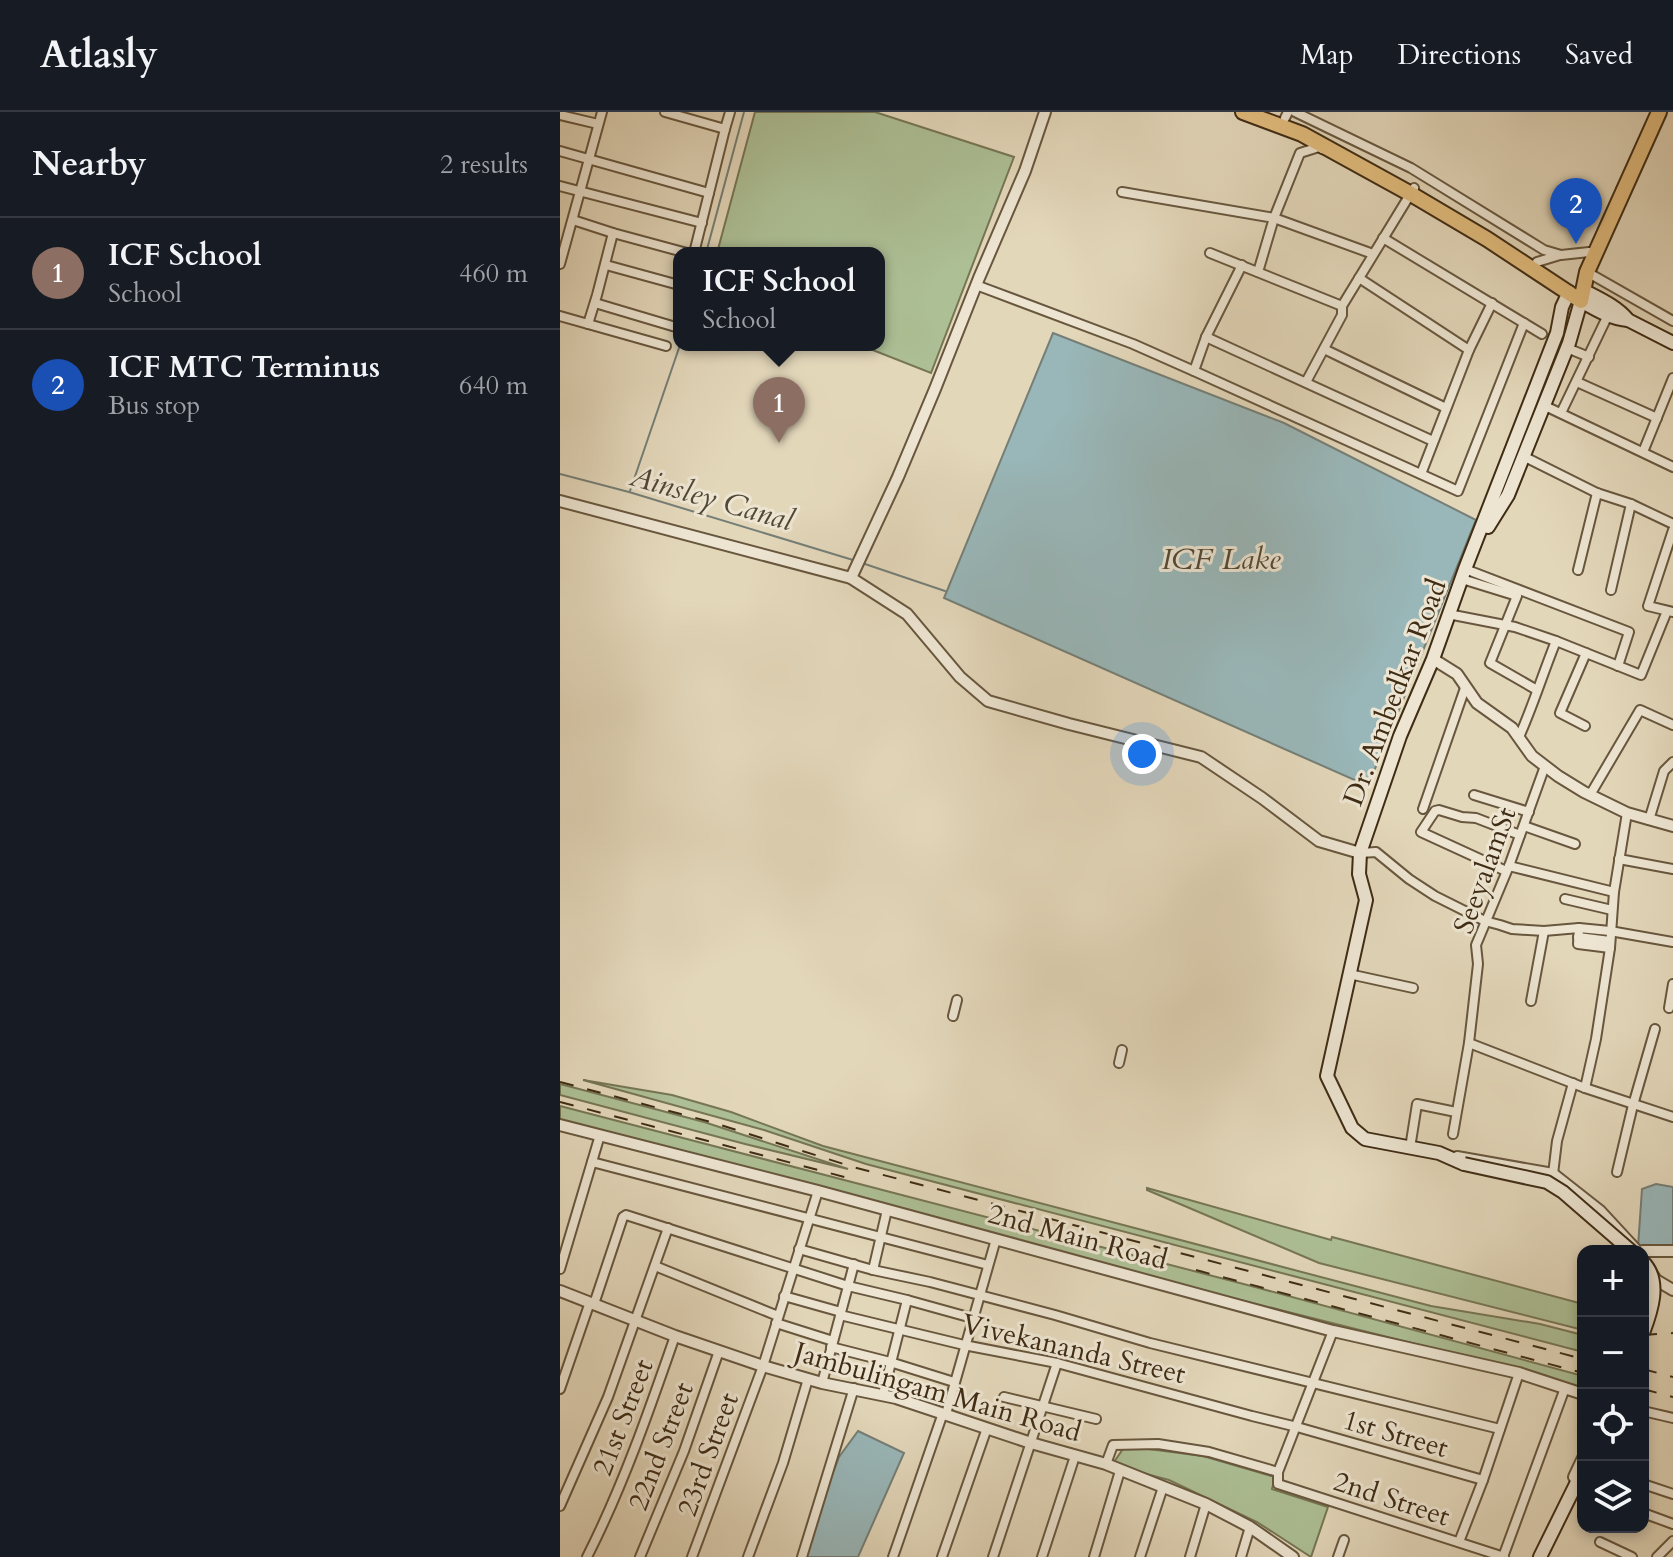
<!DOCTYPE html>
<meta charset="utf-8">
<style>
:root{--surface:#171b24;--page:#242831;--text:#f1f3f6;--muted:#9ea1a6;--line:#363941;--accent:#c59692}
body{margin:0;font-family:Cardo,serif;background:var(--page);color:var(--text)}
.controls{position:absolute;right:24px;bottom:24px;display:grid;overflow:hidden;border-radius:16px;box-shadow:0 4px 12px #0003}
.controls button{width:72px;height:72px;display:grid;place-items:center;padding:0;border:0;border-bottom:2px solid var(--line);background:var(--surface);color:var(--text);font:40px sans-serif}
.you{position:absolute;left:582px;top:642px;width:28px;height:28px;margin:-20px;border:6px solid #fff;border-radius:50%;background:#1a73e8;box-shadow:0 0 0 12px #1a73e833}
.badge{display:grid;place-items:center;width:52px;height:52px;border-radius:50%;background:var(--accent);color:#fff;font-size:26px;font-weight:700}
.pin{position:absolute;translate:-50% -66px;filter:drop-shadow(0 2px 4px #0008)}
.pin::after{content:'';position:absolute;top:42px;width:28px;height:24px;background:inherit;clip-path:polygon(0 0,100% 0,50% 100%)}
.popup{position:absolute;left:113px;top:135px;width:212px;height:104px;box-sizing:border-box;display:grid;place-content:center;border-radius:16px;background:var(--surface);filter:drop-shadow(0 2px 6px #0005);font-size:26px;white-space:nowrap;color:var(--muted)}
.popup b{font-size:30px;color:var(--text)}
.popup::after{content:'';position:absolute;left:50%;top:100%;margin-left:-16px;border:16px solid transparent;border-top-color:var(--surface)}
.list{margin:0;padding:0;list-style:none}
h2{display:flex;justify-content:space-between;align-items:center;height:104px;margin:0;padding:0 32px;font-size:34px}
h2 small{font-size:26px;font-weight:400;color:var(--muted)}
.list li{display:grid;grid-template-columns:52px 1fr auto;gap:24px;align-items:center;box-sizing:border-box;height:112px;padding:0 32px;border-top:2px solid var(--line)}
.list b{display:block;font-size:30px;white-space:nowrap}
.list p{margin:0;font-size:26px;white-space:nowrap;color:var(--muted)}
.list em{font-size:26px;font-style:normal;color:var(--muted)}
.icon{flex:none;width:44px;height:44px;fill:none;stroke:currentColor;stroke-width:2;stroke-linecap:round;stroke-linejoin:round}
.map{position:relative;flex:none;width:1113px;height:1445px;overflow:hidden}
header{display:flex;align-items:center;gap:48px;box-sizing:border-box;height:112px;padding:0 40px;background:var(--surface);border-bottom:2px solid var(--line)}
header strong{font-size:38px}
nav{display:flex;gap:44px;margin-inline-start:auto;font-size:28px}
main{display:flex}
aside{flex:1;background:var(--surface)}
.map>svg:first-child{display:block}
.green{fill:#adbf95;stroke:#767655;stroke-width:2}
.water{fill:#99b7b9;stroke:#757f77;stroke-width:2}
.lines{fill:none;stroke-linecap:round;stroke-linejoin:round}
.stream{stroke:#757f77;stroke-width:2}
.minor-casing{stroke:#68573e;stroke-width:12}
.tertiary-casing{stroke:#68573e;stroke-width:14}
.secondary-casing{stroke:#3f2c15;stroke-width:16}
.primary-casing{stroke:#3f2c15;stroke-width:18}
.minor{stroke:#ede5d2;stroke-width:8}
.tertiary{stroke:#ede5d2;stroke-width:10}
.secondary{stroke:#ede5d2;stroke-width:12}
.primary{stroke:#e2bc7d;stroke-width:14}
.rail{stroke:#3f2c15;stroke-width:2;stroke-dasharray:14 14;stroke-linecap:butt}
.secondary-bridge-casing{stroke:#3f2c15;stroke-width:16;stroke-linecap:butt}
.secondary-bridge{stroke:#ede5d2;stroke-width:12}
.labels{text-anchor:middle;stroke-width:6;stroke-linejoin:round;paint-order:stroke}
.street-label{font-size:28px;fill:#3f2c15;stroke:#ede5d2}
.water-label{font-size:30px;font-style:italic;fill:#514836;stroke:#ede5d2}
</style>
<header>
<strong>Atlasly</strong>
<nav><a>Map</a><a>Directions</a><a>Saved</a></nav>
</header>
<main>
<aside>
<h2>Nearby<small>2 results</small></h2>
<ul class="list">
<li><span class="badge" style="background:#8d6e63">1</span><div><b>ICF School</b><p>School</p></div><em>460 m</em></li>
<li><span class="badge" style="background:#1a4fb4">2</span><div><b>ICF MTC Terminus</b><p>Bus stop</p></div><em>640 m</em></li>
</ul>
</aside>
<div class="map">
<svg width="1113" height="1445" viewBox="0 0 1113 1445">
<rect width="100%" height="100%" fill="#e3d7ba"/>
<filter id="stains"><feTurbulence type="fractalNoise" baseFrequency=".0025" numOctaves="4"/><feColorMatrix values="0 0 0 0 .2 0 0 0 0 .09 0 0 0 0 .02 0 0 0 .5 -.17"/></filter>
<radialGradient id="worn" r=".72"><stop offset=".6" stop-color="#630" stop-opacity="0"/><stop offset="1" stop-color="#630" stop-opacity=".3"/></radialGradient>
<g class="green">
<path d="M195 0H315L454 45 371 261 300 233H319V141H157Z"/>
<path d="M23 968 112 983 171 1000 263 1034 871 1194 980 1212 1023 1223V1240L306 1052 204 1018Z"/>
<path d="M0 972 144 1010 288 1057 185 1032 0 983Z"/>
<path d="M0 994 695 1175 1023 1264V1278L959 1258 724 1199 518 1146 375 1105 0 1010Z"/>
<path d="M587 1076 771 1128 772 1125 1023 1192V1218L759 1151 587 1078Z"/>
<path d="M565 1334 643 1344 715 1365 712 1377 768 1395 751 1445 697 1410 609 1368 552 1353Z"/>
</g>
<g class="water">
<path d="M493 221 724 311 916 408 808 674 384 486Z"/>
<path d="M1096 1072 1113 1075V1134L1078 1135 1082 1077Z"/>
<path d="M298 1319 344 1341 298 1445H244L252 1415 279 1345Z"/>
</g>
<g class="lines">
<g class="stream">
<path d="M146 141 184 0"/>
<path d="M0 362 69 380 293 448"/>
<path d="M70 379 120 233"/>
<path d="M305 452 385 479"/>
</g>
<g class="minor-casing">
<g id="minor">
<path d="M105 0 165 17 170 0"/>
<path d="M735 0 851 56 984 138 1001 143 1029 140"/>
<path d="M0 3 38 12"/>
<path d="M725 6 728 0"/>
<path d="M762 37 759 35 740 41 714 106 813 142"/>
<path d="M0 39 149 81"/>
<path d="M0 74 142 111"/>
<path d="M562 80 714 106 698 160"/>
<path d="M13 108 53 121 127 141"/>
<path d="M823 126 982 222"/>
<path d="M134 141 165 17"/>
<path d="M650 141 782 194"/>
<path d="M977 150 1000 143"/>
<path d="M0 152 42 0"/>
<path d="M46 153 119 173"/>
<path d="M1027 160 1113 209"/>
<path d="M799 166 909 238"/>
<path d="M416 173 573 232 634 259 898 379 964 211"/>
<path d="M35 191 119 216"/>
<path d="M0 204 28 212 37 183 53 121"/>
<path d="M28 212 106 234"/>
<path d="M646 225 873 329"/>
<path d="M1007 236 1029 245"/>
<path d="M764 237 886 296"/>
<path d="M634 259 646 225 682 153"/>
<path d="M746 270 782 203V194L854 76"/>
<path d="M1017 270 1097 306"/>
<path d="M983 293 1113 355"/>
<path d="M1001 301 1048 203"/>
<path d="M1083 340 1113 266"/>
<path d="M963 344 1037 381 1071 392 1113 412"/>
<path d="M861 362 909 238 932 191"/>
<path d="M1113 418 1088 494 1113 500"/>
<path d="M905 457 1069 520 1058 554"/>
<path d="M1018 458 1037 381"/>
<path d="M902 467 957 484 930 551 977 578"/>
<path d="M1051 478 1071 392"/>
<path d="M888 502 955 515 996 529 1081 563 1107 499"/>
<path d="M1025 614 1000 601 1026 541"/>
<path d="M959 625C973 594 983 561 996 529"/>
<path d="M914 683 969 700"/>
<path d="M1030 683 1080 598 1113 613"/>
<path d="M863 697 905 576"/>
<path d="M1089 708 1104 659 1113 650"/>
<path d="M964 714 1015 732"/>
<path d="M800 741 816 740 849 767 875 784 925 809 940 813 952 817 984 819 1019 816 1050 819 1113 830"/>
<path d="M1059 747 1113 757"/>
<path d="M949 754 1054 780"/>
<path d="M946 759 861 720 875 699 879 698 902 705 916 706 960 723"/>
<path d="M1005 787 1052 798"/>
<path d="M1019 816 1018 832 1050 836"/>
<path d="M1018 825 1050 829"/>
<path d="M789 862 853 876"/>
<path d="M971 889 984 819"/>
<path d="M1109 896 1113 872"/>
<path d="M393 904 397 888"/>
<path d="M909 931 1025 976 1113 1005"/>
<path d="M559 951 562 938"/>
<path d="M1025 976 1036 927 1050 836 1054 780 1067 701"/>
<path d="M893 1022 909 931 918 852 916 833 949 754 985 654"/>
<path d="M850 1036 857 992 896 1000"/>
<path d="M32 1050 428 1153"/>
<path d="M1057 1060 1073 993 1095 917"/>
<path d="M993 1062 997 1029 1013 971"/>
<path d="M239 1137 313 1158 370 1170 495 1203 590 1231 940 1317"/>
<path d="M95 1154 218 1204"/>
<path d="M0 1157 40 1023"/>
<path d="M313 1158 327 1098"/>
<path d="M224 1184 281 1200"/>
<path d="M34 1192 63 1105 66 1103 288 1174 347 1188 412 1206"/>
<path d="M280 1203 404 1233 497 1251 692 1304 737 1315 923 1368"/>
<path d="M216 1211 273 1229"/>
<path d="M773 1219 718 1360V1372L944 1445"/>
<path d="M271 1235 330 1250 394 1270"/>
<path d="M262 1271 294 1152"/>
<path d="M0 1277 30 1190"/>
<path d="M323 1282 347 1188"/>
<path d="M444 1285 536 1307"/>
<path d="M1083 1299 1113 1306"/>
<path d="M386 1302 436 1127"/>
<path d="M546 1352 553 1333 598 1332 649 1340 718 1360"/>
<path d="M1083 1372 1113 1382"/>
<path d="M0 1394 48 1285 108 1116"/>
<path d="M1083 1401 1113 1412"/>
<path d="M899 1430 923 1368 959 1261"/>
<path d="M1040 1430 1072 1445"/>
<path d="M27 1445C63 1374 89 1299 115 1224"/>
<path d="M80 1445 124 1339 159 1239"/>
<path d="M132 1445 203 1254 258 1079"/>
<path d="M188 1445 223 1351 248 1267"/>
<path d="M242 1445 294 1276"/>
<path d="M333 1445 383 1301"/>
<path d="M382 1445 427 1316"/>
<path d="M433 1445 497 1251"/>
<path d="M482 1445 515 1344"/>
<path d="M534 1445 560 1359"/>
<path d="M580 1445 603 1375"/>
<path d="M630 1445 646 1392"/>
<path d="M681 1445 690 1415"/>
<path d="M778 1445 784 1428"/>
<path d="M943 1445 1005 1276"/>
<path d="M1097 1445 1113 1429"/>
</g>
</g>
<g class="tertiary-casing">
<g id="tertiary">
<path d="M0 389 291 466 347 502 400 565 428 589 509 612 641 645 702 686 759 729 800 741"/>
<path d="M291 466 338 365 375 277 419 166 465 59 485 0"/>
<path d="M873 547 897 562 917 591 952 616 972 644 998 664 1024 680 1067 701 1113 714"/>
<path d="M0 1013 258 1079 773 1219 959 1261 1023 1282"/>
<path d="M897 1045 993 1062 1040 1099 1077 1139"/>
<path d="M1083 1139H1113"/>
<path d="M1090 1159 1096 1168 1113 1178"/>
<path d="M0 1179 115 1224 203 1254 262 1271 336 1286 471 1331 546 1352 646 1392 690 1415 733 1445"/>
<path d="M1014 1365 1023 1346"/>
</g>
</g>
<g class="secondary-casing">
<g id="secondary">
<path d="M1023 178C1038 186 1057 194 1068 208L1113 231"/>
<path d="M928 415 948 383 1009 231 1021 189C1035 197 1051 207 1068 208"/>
<path d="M904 1052 879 1041 805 1027 792 1016 767 964 806 788 799 762 800 741 840 624 873 547 905 457 997 221 1002 195 1009 180"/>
<path d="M980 1445 1023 1358"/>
</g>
</g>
<g class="primary-casing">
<path id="primary" d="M683 0 742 22 851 82 927 127 1021 189 1027 160 1099 0"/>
</g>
<use href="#minor" class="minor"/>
<use href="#tertiary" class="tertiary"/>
<use href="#secondary" class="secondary"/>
<use href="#primary" class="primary"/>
<g class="rail">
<path d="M0 970 151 1010 293 1055 1023 1247"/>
<path d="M0 990 296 1068"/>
<path d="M636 1158 1023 1261"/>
<path d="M1083 1223 1113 1221"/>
<path d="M1083 1257 1113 1265"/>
<path d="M1083 1277 1113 1285"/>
</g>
<g class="secondary-bridge-casing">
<g id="secondary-bridge">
<path d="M904 1052 987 1070 1003 1080 1071 1139"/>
<path d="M1083 1150C1102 1169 1091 1200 1083 1221"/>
</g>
</g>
<use href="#secondary-bridge" class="secondary-bridge"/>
</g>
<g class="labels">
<g class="street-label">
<text transform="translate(834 580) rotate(-69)" y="10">Dr. Ambedkar Road</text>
<text transform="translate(924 758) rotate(-70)" y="10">SeeyalamSt</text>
<text transform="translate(518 1124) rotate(15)" y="10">2nd Main Road</text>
<text transform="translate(514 1236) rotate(13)" y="10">Vivekananda Street</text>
<text transform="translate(378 1279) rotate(16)" y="10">Jambulingam Main Road</text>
<text transform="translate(62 1305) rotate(-69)" y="10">21st Street</text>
<text transform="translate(836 1321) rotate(16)" y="10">1st Street</text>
<text transform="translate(100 1334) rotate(-69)" y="10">22nd Street</text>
<text transform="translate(147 1342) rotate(-70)" y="10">23rd Street</text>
<text transform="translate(832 1386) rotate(18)" y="10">2nd Street</text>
</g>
<g class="water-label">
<text transform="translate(152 386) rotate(16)" y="10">Ainsley Canal</text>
<text x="661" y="457">ICF Lake</text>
</g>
</g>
<rect width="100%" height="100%" filter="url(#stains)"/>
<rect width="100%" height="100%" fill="url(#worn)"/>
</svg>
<div class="controls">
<button>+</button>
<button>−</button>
<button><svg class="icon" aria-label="locate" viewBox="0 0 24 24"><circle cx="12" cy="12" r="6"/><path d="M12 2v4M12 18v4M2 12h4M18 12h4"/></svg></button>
<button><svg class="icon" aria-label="layers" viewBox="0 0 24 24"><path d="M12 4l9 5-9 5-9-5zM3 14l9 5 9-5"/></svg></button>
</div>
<div class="you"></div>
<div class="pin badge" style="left:219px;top:331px;background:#8d6e63">1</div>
<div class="popup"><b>ICF School</b>School</div>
<div class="pin badge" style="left:1016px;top:132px;background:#1a4fb4">2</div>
</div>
</main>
